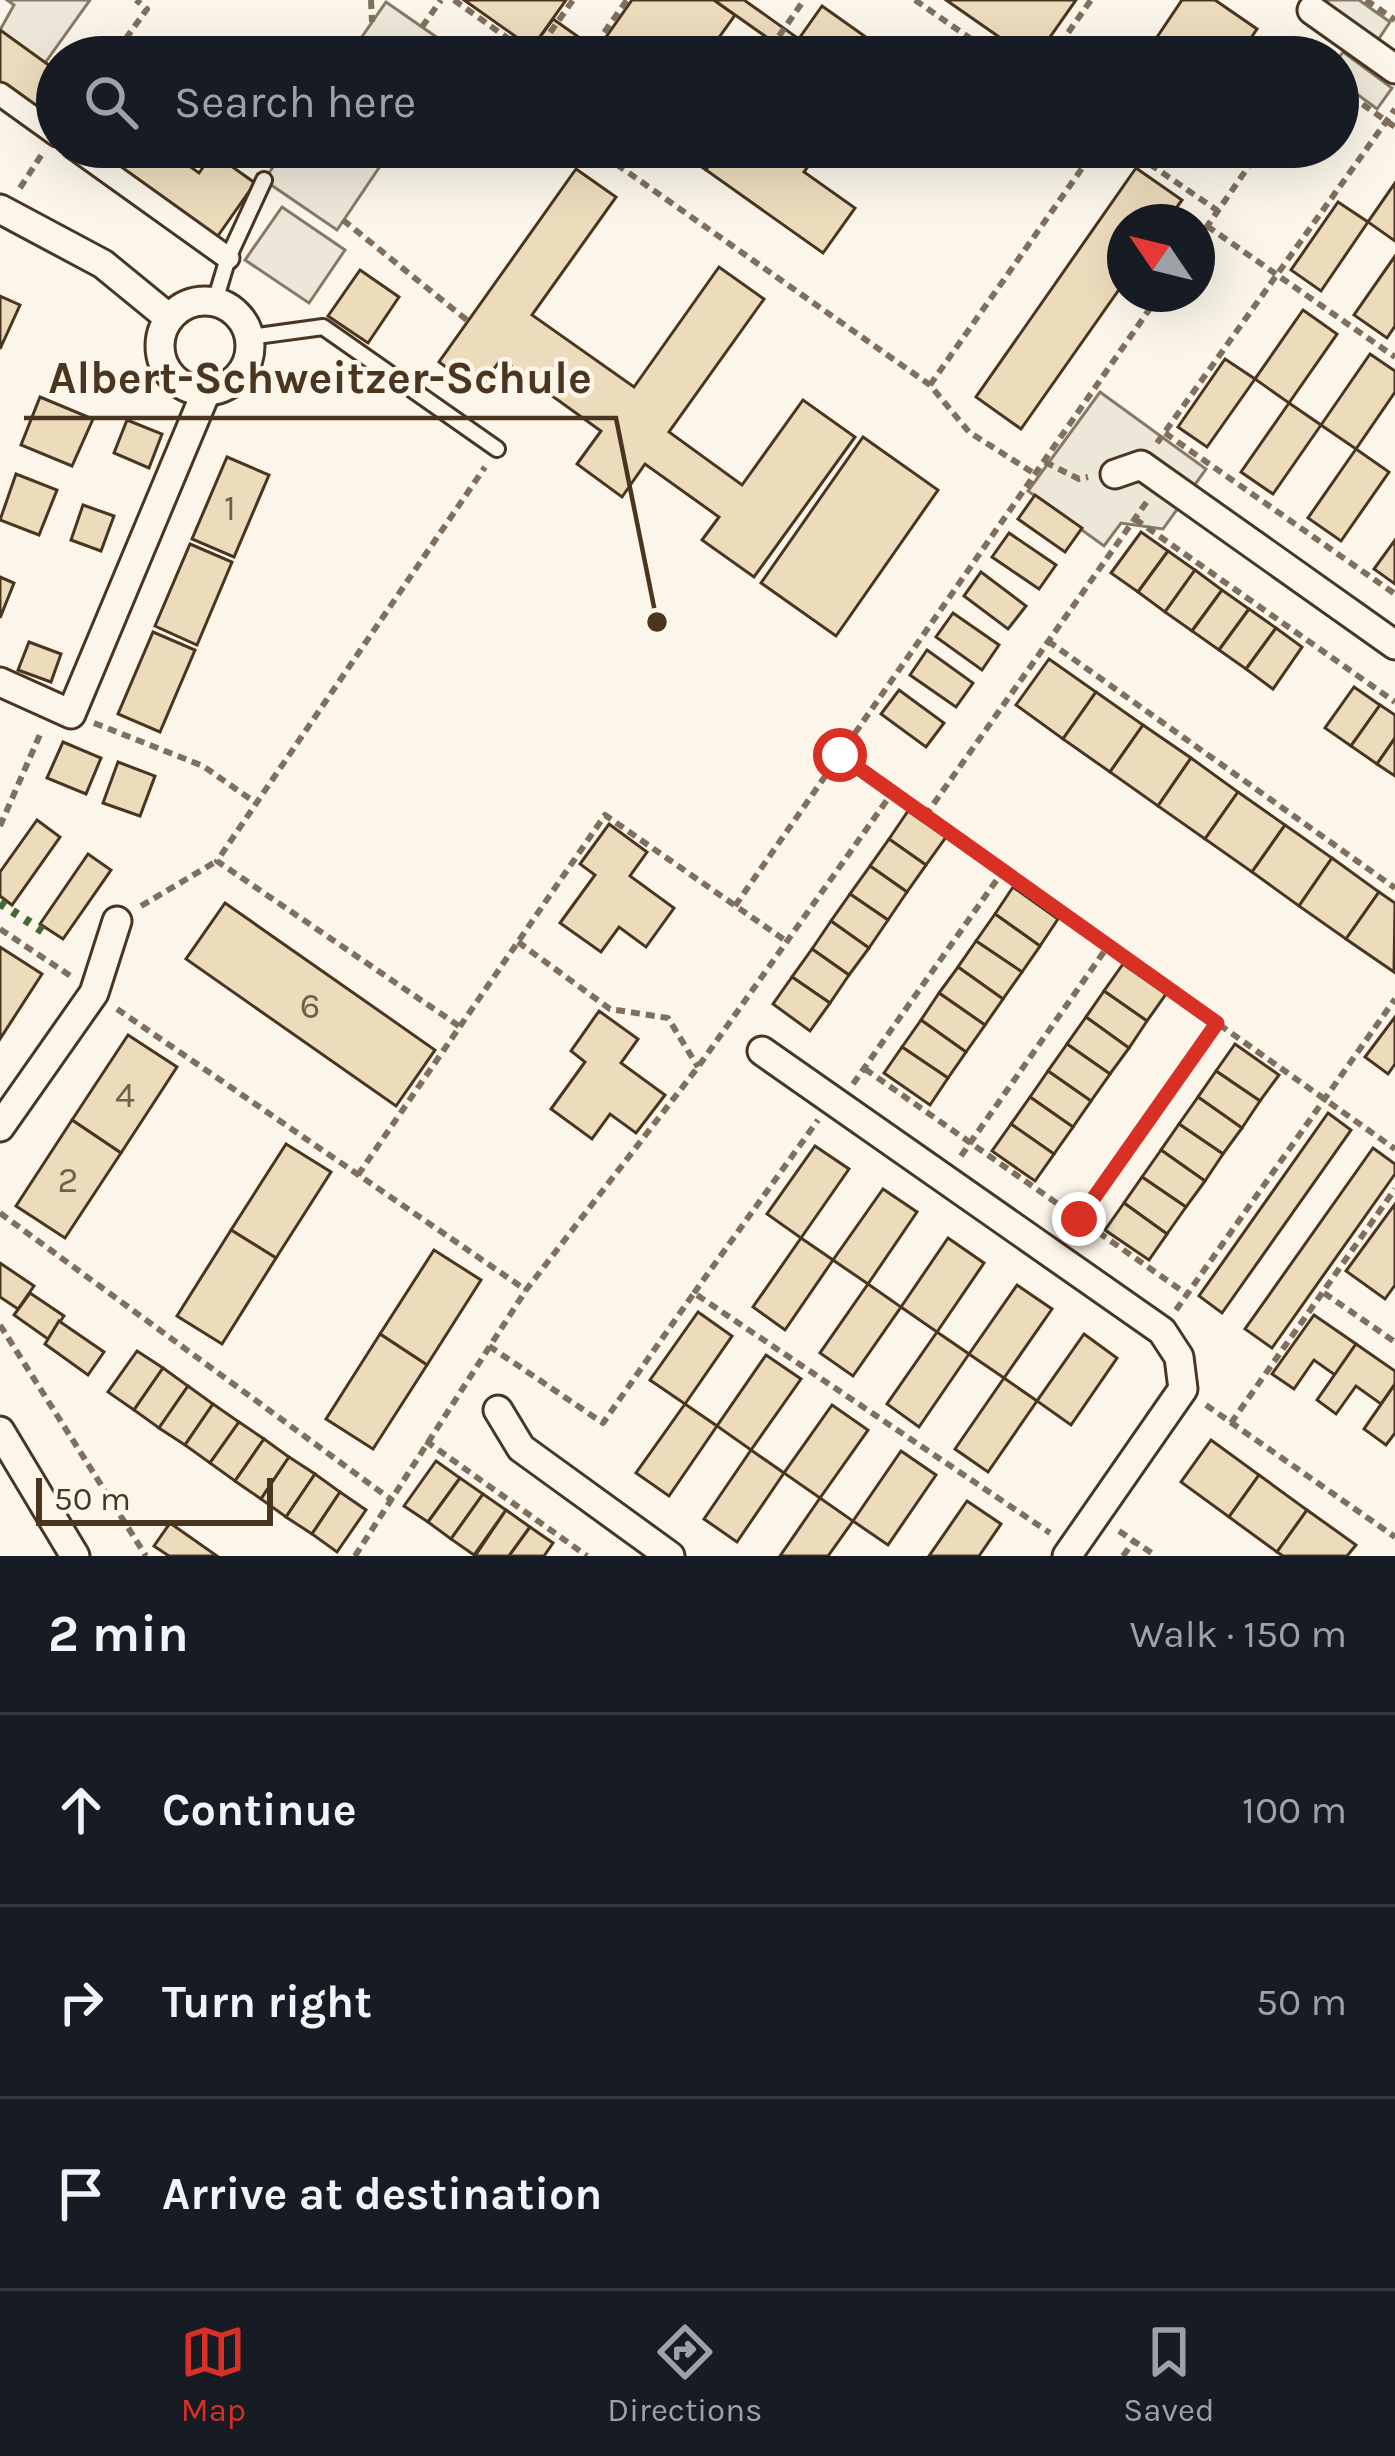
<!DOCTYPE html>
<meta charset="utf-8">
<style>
:root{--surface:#171b24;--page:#20242c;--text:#f1f3f6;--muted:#9ea1a6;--line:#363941;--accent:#d93025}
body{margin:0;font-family:Karla,sans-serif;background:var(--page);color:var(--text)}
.compass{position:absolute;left:1107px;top:204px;width:108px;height:108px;border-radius:50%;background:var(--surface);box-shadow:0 12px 48px #0002;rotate:305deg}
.scale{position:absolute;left:36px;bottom:30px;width:237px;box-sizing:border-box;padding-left:12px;border:6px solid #4a3520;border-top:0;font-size:33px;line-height:42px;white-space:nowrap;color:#4a3520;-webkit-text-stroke:9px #fbf6e9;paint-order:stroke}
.stop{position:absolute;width:36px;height:36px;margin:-27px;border:9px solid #d93025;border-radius:50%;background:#fff}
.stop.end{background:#d93025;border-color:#fff;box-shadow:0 3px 12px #0008}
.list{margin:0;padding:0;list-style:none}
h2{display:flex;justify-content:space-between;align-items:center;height:156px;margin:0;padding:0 48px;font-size:51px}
h2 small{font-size:39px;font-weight:400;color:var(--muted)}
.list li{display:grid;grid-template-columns:78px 1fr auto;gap:36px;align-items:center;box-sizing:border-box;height:192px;padding:0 48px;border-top:3px solid var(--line)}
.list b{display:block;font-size:45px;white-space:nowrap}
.list em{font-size:39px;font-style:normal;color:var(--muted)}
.icon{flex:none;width:66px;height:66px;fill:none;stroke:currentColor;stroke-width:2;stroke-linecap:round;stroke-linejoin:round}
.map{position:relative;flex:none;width:1395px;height:1556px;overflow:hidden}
.search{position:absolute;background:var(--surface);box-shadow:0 12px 48px #0002;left:36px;right:36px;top:36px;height:132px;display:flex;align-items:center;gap:30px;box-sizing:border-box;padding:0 42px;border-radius:66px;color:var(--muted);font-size:45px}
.sheet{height:732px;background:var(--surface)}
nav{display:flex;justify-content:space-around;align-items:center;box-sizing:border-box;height:168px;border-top:3px solid var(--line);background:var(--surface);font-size:33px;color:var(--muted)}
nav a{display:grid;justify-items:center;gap:6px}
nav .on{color:var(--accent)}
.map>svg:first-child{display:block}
.parking{fill:#ede7d9;stroke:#887966;stroke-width:3}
.building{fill:#ecdcbc;stroke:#4a3520;stroke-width:3}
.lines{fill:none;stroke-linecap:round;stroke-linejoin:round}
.service-casing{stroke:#4a3520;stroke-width:20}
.pedestrian-casing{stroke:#4a3520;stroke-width:27}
.minor-casing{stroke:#4a3520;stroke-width:33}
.path{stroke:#7f6f5c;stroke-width:6;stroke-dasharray:9 6;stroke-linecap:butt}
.service{stroke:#fbf6e9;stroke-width:14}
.pedestrian{stroke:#fbf6e9;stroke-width:21}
.minor{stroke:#fbf6e9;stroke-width:27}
.hedge{stroke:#436837;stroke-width:9;stroke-dasharray:6 9;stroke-linecap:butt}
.route{stroke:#d93025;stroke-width:15}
.labels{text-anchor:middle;stroke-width:9;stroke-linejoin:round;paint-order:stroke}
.number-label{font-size:36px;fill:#725f47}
.leader{fill:none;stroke:#4a3520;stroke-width:4.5}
.callout-dot{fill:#4a3520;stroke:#fbf6e9;stroke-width:4.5}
.callout-label{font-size:45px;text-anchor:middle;font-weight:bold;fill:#4a3520;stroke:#fbf6e9;stroke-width:9;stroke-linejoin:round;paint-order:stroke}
</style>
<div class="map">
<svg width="1395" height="1556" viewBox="0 0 1395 1556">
<rect width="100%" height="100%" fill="#fbf6e9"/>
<g class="parking">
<path d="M7 0H90L45 63 0 30 14 5Z"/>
<path d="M1317 0H1359L1390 22 1376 43Z"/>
<path d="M386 2 458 52 455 57H348Z"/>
<path d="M1343 52 1392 88 1377 109 1338 80V59Z"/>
<path d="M287 147H393L337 230 264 180Z"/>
<path d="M282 207 345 250 309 303 245 260Z"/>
<path d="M1100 392 1206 469 1163 529 1121 523 1104 546 1028 491Z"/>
</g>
<g class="building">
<path d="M464 0H566L532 48Z"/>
<path d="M632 0H714L735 15 705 57H592Z"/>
<path d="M714 0H744L799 39 789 53Z"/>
<path d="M946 0H1076L1036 57H1028Z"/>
<path d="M1182 0H1215L1257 29 1238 57H1153L1147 52Z"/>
<path d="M822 6 894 57H786Z"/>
<path d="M553 19 597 50 592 57H545L532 48Z"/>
<path d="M0 30 57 71V127L0 86Z"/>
<path d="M85 147H163L199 173 213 153 255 183 215 240Z"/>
<path d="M673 147H722L706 170Z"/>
<path d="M722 147H822L804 172 855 208 823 253 706 170Z"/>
<path d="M1136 168 1182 200 1166 222H1125V281L1021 429 976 397Z"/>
<path d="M576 169 616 197 532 315 634 387 719 267 764 299 669 432 742 485 803 400 855 437 754 577 702 540 719 517 645 464 622 497 577 464 601 431 501 359 478 391 439 362Z"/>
<path d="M1395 183V241L1368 222Z"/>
<path d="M1338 202 1368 222 1321 291 1291 270Z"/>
<path d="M1395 256V326L1387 338 1354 315Z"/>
<path d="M360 270 399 297 368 343 328 316Z"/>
<path d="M0 296 20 305 0 349Z"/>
<path d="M1303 310 1337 334 1289 403 1255 379Z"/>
<path d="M1370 354 1395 371V392L1356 449 1321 425Z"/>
<path d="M1225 359 1255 379 1207 447 1178 427Z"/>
<path d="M40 397 93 419 72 466 21 445Z"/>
<path d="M1289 403 1321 425 1273 494 1241 472Z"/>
<path d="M127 420 162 434 149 468 114 453Z"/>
<path d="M863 437 938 490 836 636 761 583Z"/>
<path d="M1356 449 1389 472 1341 541 1308 518Z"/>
<path d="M227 457 269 475 234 557 192 539Z"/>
<path d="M16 474 57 490 39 535 0 520Z"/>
<path d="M1035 495 1082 528 1065 552 1018 519Z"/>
<path d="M83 505 114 516 101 551 71 540Z"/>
<path d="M1141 532 1168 551 1138 592 1111 573Z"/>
<path d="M1009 533 1056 565 1039 589 992 557Z"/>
<path d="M1395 540V584L1374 569Z"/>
<path d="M190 544 232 562 197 645 155 626Z"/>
<path d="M1168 551 1195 570 1165 612 1138 592Z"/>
<path d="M1195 570 1222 590 1192 631 1165 612Z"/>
<path d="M981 572 1026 606 1008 629 964 596Z"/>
<path d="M0 577 14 583 0 618Z"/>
<path d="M1222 590 1249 609 1219 650 1192 631Z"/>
<path d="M1249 609 1276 628 1246 669 1219 650Z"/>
<path d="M953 613 999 645 982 670 936 637Z"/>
<path d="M1276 628 1302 647 1273 689 1246 669Z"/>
<path d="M153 632 195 650 160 732 118 714Z"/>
<path d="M29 642 61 654 51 682 18 670Z"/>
<path d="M927 650 973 683 956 707 910 675Z"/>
<path d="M1049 659 1096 692 1063 739 1016 705Z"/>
<path d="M1354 687 1380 705 1351 746 1325 728Z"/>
<path d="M899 690 944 723 926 747 881 714Z"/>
<path d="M1096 692 1143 725 1110 772 1063 739Z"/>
<path d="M1380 705 1395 715V738L1377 764 1351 746Z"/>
<path d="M1143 725 1191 758 1158 806 1110 772Z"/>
<path d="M1395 738V776L1377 764Z"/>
<path d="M63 742 101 758 86 794 47 778Z"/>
<path d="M1191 758 1238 792 1205 839 1158 806Z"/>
<path d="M118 762 155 776 140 816 103 803Z"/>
<path d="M1238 792 1285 825 1252 872 1205 839Z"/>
<path d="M908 811 946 837 926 865 889 839Z"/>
<path d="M37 820 60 837 12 905 0 896V872Z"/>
<path d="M609 824 647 852 630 876 674 908 646 947 619 927 601 952 560 923 595 875 580 864Z"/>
<path d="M1285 825 1332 858 1299 906 1252 872Z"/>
<path d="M889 839 926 865 907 892 870 866Z"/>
<path d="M88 854 111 870 63 939 40 924Z"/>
<path d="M1332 858 1379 892 1346 939 1299 906Z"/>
<path d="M870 866 907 892 888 920 850 894Z"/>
<path d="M1013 887 1058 919 1040 946 995 914Z"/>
<path d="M1379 892 1395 903 1394 972 1346 939Z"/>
<path d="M850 894 888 920 869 948 831 921Z"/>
<path d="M225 903 435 1050 396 1106 186 959Z"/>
<path d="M995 914 1040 946 1022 972 976 941Z"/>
<path d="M831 921 869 948 849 975 812 949Z"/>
<path d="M976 941 1022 972 1003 999 958 967Z"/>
<path d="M0 947 42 974 0 1039Z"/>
<path d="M812 949 849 975 830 1003 792 977Z"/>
<path d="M1123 964 1166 994 1147 1021 1104 991Z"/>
<path d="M958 967 1003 999 985 1025 939 993Z"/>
<path d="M792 977 830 1003 810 1031 773 1004Z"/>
<path d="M1104 991 1147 1021 1129 1048 1086 1017Z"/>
<path d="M939 993 985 1025 966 1052 921 1020Z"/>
<path d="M599 1011 638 1039 621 1063 665 1095 636 1133 610 1114 592 1139 551 1109 585 1062 571 1051Z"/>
<path d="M1086 1017 1129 1048 1110 1074 1067 1044Z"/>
<path d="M1395 1017V1064L1388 1074 1365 1057Z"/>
<path d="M921 1020 966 1052 948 1078 902 1047Z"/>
<path d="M128 1035 177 1067 121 1153 72 1120Z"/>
<path d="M1067 1044 1110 1074 1091 1101 1048 1071Z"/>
<path d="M1235 1044 1279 1075 1260 1101 1216 1071Z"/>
<path d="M902 1047 948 1078 930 1105 884 1073Z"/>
<path d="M1048 1071 1091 1101 1073 1127 1030 1097Z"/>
<path d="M1216 1071 1260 1101 1242 1128 1198 1097Z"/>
<path d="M1030 1097 1073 1127 1054 1154 1011 1124Z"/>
<path d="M1198 1097 1242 1128 1223 1154 1179 1124Z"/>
<path d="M1328 1113 1351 1130 1222 1313 1199 1296Z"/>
<path d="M72 1120 121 1153 65 1238 16 1206Z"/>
<path d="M1011 1124 1054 1154 1035 1181 992 1151Z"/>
<path d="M1179 1124 1223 1154 1205 1181 1161 1150Z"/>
<path d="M286 1144 331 1172 276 1258 231 1230Z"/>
<path d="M815 1146 849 1169 801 1238 767 1214Z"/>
<path d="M1373 1148 1395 1164V1174L1272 1348 1245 1329Z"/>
<path d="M1161 1150 1205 1181 1186 1207 1142 1177Z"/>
<path d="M1142 1177 1186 1207 1167 1234 1124 1203Z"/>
<path d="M883 1189 917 1212 868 1284 833 1260Z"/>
<path d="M1124 1203 1167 1234 1149 1260 1105 1230Z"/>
<path d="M1395 1204V1285L1385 1299 1346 1271Z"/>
<path d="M231 1230 276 1258 222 1344 177 1316Z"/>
<path d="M801 1238 833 1260 785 1330 753 1307Z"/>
<path d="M948 1238 984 1263 937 1332 901 1307Z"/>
<path d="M434 1250 481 1280 427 1365 380 1334Z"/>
<path d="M0 1263 34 1286 18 1309 0 1297Z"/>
<path d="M868 1284 901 1307 853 1376 820 1353Z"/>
<path d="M1017 1285 1052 1309 1004 1378 969 1354Z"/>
<path d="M30 1293 64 1316 48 1339 14 1315Z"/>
<path d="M698 1312 732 1336 685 1404 650 1380Z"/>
<path d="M1314 1315 1356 1344 1335 1375 1314 1360 1294 1389 1272 1374Z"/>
<path d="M59 1321 104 1352 88 1375 45 1344Z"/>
<path d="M937 1332 969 1354 919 1427 887 1404Z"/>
<path d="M380 1334 427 1365 373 1449 326 1419Z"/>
<path d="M1084 1334 1117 1358 1071 1425 1037 1401Z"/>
<path d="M1356 1344 1395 1371V1384L1381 1404 1356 1386 1336 1414 1317 1400Z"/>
<path d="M137 1351 163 1368 134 1410 108 1392Z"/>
<path d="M766 1355 801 1379 751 1450 717 1426Z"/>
<path d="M163 1368 188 1386 159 1428 134 1410Z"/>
<path d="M1004 1378 1037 1401 988 1472 955 1449Z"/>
<path d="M1395 1384V1433L1386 1445 1364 1429Z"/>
<path d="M188 1386 213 1404 185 1445 159 1428Z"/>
<path d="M213 1404 239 1422 210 1463 185 1445Z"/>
<path d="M685 1404 717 1426 669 1496 636 1473Z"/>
<path d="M832 1405 868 1430 820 1498 784 1473Z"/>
<path d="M239 1422 264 1439 235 1481 210 1463Z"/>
<path d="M264 1439 289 1457 261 1499 235 1481Z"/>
<path d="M1211 1440 1259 1475 1229 1517 1181 1482Z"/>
<path d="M751 1450 784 1473 737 1542 704 1519Z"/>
<path d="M901 1451 936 1475 888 1545 853 1521Z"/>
<path d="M289 1457 315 1474 286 1517 261 1499Z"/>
<path d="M436 1461 460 1478 428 1522 404 1506Z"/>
<path d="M315 1474 340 1492 312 1534 286 1517Z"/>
<path d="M1259 1475 1307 1510 1277 1552 1229 1517Z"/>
<path d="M460 1478 483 1494 451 1539 428 1522Z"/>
<path d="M340 1492 366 1510 337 1552 312 1534Z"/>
<path d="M483 1494 506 1510 474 1555 451 1539Z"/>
<path d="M820 1498 853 1521 828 1556H780Z"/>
<path d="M967 1501 1001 1524 979 1556H929Z"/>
<path d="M506 1510 530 1527 509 1556H475Z"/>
<path d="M1307 1510 1356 1545 1347 1556H1283L1277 1552Z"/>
<path d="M170 1523 217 1556H169L154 1546Z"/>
<path d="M530 1527 553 1543 544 1556H509Z"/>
</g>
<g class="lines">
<g class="service-casing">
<g id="service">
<path d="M215 301 228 258 264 180"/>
<path d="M250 337 323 327 497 449"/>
</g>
</g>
<g class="pedestrian-casing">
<g id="pedestrian">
<path d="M0 94 57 135"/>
<path d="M73 147 228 258"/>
</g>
</g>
<g class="minor-casing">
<g id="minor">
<path d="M1312 10 1395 69"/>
<path d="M0 209 103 264 169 318"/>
<circle cx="205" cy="346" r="45"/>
<path d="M1115 474 1141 465 1395 645"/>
<path d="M0 682 71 714 206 392"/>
<path d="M762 1051 1162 1331 1179 1357 1183 1389 1067 1556"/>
<path d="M0 1127 94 993 117 921"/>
<path d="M498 1410 521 1448 670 1556"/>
<path d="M0 1431 75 1556"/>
</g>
</g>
<g class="path">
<path d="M371 0 372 22"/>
<path d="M454 0 534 57"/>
<path d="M915 0 997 57"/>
<path d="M1366 0 1395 20"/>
<path d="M422 27 441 0"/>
<path d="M779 36 804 0"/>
<path d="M117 51 147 9 136 0"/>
<path d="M458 52 465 57"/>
<path d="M112 57 117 51 126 57"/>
<path d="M533 57 573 0"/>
<path d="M587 57 627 0"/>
<path d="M1051 57 1091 0"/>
<path d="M1338 87 1395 127"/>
<path d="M254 147 268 157"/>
<path d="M592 147 930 385 969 432 1035 474"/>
<path d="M1125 147 1218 211"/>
<path d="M20 188 42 154"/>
<path d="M343 220 468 321"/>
<path d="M1207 226 1395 357"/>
<path d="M1197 241 1262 147"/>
<path d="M930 385 1097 147"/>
<path d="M1165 433 1395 594"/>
<path d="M1157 443 1395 109"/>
<path d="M1045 462 1079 479 1088 477"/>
<path d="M1135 519 1395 702"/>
<path d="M1048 641 1395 888"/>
<path d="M94 723 203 766 256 803"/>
<path d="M840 756 1395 1149"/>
<path d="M925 816 1148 500"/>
<path d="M0 826 42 730"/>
<path d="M141 906 217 861"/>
<path d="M735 906 1160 294"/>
<path d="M0 929 72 977"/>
<path d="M518 942 610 1009 668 1018 698 1067"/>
<path d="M117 1009 526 1290"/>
<path d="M459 1026 217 861 485 467"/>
<path d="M865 1069 1188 1295"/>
<path d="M853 1084 1003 871"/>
<path d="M961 1156 1108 946"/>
<path d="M358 1175 605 815 786 941"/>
<path d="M0 1213 393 1501"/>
<path d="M1071 1231 1217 1023"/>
<path d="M694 1293 818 1120"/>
<path d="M1324 1293 1395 1342"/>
<path d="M1176 1310 1395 999"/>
<path d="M0 1325 146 1556"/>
<path d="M489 1346 603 1423 694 1293 1050 1533"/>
<path d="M1206 1405 1395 1537"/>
<path d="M1231 1423 1395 1189"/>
<path d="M426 1441 587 1556"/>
<path d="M1119 1531 1156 1556"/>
<path d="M355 1556 526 1290 698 1067 892 793"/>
<path d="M1123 1556 1134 1541"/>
</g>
<use href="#service" class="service"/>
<use href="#pedestrian" class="pedestrian"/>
<use href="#minor" class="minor"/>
<path class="hedge" d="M0 903 47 934"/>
</g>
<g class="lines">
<path class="route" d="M840 755 1217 1023 1079 1219"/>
</g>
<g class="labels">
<g class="number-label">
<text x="230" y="520">1</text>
<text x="310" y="1018">6</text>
<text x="125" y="1107">4</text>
<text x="68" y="1192">2</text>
</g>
</g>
<path class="leader" d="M657 622L616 418H24"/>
<circle class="callout-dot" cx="657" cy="622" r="12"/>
<g class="callout-label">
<text x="320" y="393">Albert-Schweitzer-Schule</text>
</g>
</svg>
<svg class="compass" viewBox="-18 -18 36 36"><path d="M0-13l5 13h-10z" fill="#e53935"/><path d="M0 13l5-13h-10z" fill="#9ea1a6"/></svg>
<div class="scale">50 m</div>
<div class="stop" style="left:840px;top:755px"></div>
<div class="stop end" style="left:1079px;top:1219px"></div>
<div class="search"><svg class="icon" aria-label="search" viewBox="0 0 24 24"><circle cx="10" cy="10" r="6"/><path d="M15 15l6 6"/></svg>Search here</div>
</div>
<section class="sheet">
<h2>2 min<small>Walk · 150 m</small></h2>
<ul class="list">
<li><svg class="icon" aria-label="ahead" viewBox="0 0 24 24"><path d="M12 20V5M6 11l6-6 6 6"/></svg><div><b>Continue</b></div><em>100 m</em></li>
<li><svg class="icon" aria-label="right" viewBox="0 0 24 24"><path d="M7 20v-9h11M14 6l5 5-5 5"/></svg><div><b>Turn right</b></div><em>50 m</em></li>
<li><svg class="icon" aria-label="arrive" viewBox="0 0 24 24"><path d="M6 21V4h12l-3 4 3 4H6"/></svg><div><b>Arrive at destination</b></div></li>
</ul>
</section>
<nav>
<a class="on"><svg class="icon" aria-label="map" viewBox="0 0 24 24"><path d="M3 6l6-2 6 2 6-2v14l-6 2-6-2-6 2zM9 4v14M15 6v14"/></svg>Map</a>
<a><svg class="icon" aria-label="directions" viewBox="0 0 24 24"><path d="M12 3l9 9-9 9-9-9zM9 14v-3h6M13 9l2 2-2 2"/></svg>Directions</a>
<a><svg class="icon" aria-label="saved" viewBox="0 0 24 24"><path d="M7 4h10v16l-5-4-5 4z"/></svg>Saved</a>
</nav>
